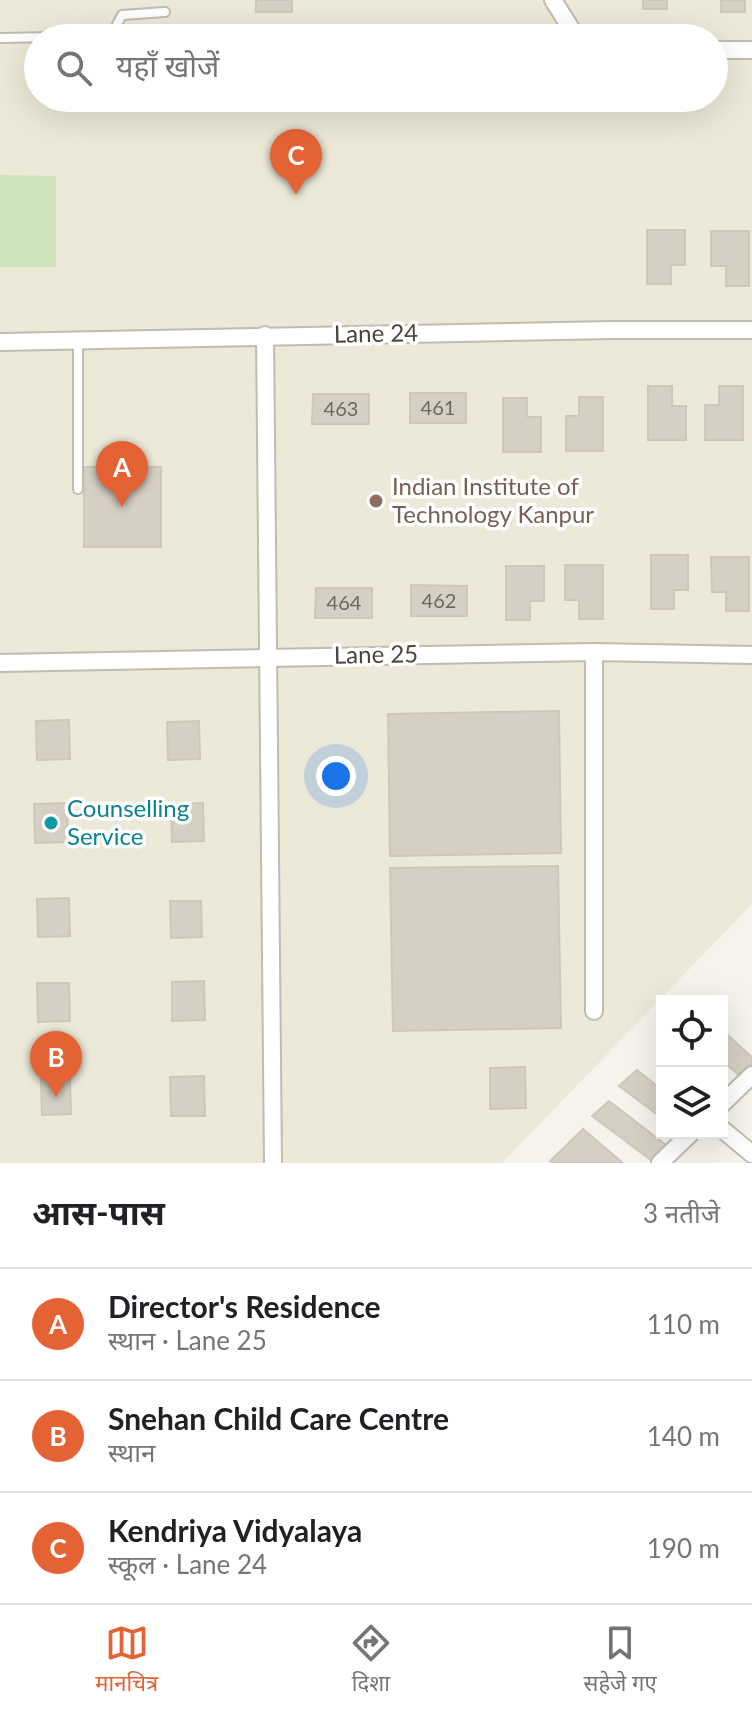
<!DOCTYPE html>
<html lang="hi">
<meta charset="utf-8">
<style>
:root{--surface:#fff;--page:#f2f2f2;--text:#202124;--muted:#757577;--line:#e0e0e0;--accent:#e46234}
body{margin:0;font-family:Lato,"Noto Sans Devanagari",sans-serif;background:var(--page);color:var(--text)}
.controls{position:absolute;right:24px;bottom:24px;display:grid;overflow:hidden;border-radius:0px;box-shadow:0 8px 32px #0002}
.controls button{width:72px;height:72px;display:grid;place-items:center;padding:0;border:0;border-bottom:2px solid var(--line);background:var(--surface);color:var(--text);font:40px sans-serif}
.you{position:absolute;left:336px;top:776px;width:28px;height:28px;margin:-20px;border:6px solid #fff;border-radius:50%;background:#1a73e8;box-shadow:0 0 0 12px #1a73e833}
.badge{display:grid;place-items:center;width:52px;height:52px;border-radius:50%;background:var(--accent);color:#fff;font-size:26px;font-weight:700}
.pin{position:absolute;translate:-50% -66px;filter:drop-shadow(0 2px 4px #0008)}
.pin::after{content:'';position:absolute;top:42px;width:28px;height:24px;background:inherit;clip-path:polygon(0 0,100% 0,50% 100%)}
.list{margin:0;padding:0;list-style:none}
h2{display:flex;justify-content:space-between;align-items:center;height:104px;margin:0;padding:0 32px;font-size:34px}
h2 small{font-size:26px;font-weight:400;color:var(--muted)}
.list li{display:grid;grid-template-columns:52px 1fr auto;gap:24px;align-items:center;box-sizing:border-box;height:112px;padding:0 32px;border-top:2px solid var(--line)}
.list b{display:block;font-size:30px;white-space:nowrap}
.list p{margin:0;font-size:26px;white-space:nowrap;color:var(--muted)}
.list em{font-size:26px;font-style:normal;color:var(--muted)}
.icon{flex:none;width:44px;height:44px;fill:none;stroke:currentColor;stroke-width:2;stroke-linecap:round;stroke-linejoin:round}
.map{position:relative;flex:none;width:752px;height:1163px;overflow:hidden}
.search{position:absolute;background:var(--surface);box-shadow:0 8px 32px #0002;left:24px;right:24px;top:24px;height:88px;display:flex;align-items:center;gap:20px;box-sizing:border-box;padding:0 28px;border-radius:44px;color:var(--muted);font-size:30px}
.sheet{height:440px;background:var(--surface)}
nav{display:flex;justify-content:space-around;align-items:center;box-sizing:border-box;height:112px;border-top:2px solid var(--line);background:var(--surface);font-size:22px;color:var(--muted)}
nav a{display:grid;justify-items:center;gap:4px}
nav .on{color:var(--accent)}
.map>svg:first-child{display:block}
.education{fill:#ece9d8;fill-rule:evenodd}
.green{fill:#cce4ba}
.building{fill:#d5d0c3;stroke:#cfc8b7;stroke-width:2}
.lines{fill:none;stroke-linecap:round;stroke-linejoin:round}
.lane-casing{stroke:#bfbcb0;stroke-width:12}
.street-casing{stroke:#bfbcb0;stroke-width:20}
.lane{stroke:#fff;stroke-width:8}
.street{stroke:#fff;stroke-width:16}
.education-dot{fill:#8d6e63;stroke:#fff;stroke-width:3}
.culture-dot{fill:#0f9aa8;stroke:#fff;stroke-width:3}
.labels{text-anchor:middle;stroke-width:7;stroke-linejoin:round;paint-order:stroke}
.number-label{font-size:20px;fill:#6c685c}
.street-label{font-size:24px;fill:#49453a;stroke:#fff}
.education-label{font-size:24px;fill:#785e54;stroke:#fff;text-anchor:start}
.culture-label{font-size:24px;fill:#0d838f;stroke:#fff;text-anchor:start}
</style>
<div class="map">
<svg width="752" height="1163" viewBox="0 0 752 1163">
<rect width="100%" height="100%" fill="#f5f3ec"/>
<path class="education" d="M0 0H752V904L502 1163H0ZM38 38H714V98H38Z"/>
<path class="green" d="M0 175 56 176V267H0Z"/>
<g class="building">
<rect x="256" y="0" width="36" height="12"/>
<rect x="643" y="0" width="24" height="9"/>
<rect x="721" y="0" width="24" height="12"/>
<path d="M647 230H685V265H671V284H647Z"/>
<path d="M711 231H749V286H726V266H711Z"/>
<path d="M648 386H672V406H686V440H648Z"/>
<path d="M719 386H743V440H705V405H719Z"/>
<rect x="410" y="393" width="56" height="30"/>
<path d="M313 394H369V424H312Z"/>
<path d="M579 397H603V451H566V416H579Z"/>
<path d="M503 398H527V417H541V452H503Z"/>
<rect x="84" y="467" width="77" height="80"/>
<path d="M651 555H688V590H674V609H651Z"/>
<path d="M711 557H749V611H726V592H712Z"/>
<path d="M565 565H603V619H579V600H565Z"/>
<path d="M506 566H544V601H530V620H506Z"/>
<path d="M411 585 467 586V616H411Z"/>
<path d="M316 588H372V618H315Z"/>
<path d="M559 711 561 853 390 856 388 714Z"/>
<path d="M69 720 70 759 37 760 36 721Z"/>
<path d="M199 721 200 759 168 760 167 722Z"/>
<path d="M67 803 68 842 35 843 34 804Z"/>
<path d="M203 803 204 841 172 842 171 804Z"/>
<path d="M558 866 561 1028 393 1031 390 868Z"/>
<path d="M69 898 70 936 38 937 37 899Z"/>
<path d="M170 901H201L202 937 171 938Z"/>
<path d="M204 981 205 1020 172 1021V982Z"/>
<path d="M37 983H69L70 1021 38 1022Z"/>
<path d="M722 1030 752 1057V1064L740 1076 722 1061Z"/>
<path d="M525 1067 526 1108 490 1109V1068Z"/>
<path d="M637 1070 662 1090V1118L619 1086Z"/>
<path d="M204 1076 205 1116H171L170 1077Z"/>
<path d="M70 1079 71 1114 42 1115 41 1080Z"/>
<path d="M609 1101 666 1145 652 1161 592 1116Z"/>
<path d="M583 1129 623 1163H553L550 1161Z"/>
</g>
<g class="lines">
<g class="lane-casing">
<g id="lane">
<path d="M0 38 111 36 122 15 165 12"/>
<path d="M78 341V489"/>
</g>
</g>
<g class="street-casing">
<g id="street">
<path d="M553 0 577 38"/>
<path d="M714 50H752"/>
<path d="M265 335 273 1163"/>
<path d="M0 342 611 330H752"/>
<path d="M0 663 594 652 752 655"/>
<path d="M594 1011V652"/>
<path d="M722 1104 752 1075"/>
<path d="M722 1129 752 1154"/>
<path d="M660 1163 691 1133"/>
</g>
</g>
<use href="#lane" class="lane"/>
<use href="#street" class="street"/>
</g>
<circle class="education-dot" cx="376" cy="501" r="8"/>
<circle class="culture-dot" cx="51" cy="823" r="8"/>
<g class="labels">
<g class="number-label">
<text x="438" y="415">461</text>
<text x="341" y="416">463</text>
<text x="439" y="608">462</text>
<text x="344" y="610">464</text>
</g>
<g class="street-label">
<text transform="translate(376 334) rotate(-1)" y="8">Lane 24</text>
<text transform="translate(376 655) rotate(-1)" y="8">Lane 25</text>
</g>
<g class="education-label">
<text x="392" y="495">Indian Institute of<tspan x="392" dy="28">Technology Kanpur</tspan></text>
</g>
<g class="culture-label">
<text x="67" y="817">Counselling<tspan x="67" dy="28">Service</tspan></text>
</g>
</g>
</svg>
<div class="controls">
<button><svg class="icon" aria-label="locate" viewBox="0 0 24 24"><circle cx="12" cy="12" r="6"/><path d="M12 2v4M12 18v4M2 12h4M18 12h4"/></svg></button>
<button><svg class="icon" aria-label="layers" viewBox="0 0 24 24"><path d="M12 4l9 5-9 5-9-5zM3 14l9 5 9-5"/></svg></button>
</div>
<div class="you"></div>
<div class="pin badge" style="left:122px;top:507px">A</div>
<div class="pin badge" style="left:56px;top:1097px">B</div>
<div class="pin badge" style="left:296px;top:195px">C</div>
<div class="search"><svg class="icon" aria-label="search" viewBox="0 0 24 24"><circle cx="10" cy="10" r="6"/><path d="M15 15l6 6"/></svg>यहाँ खोजें</div>
</div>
<section class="sheet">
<h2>आस-पास<small>3 नतीजे</small></h2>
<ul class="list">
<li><span class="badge">A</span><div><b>Director's Residence</b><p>स्थान · Lane 25</p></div><em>110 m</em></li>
<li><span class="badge">B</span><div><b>Snehan Child Care Centre</b><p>स्थान</p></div><em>140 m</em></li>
<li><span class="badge">C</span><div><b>Kendriya Vidyalaya</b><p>स्कूल · Lane 24</p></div><em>190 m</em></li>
</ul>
</section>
<nav>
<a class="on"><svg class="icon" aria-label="map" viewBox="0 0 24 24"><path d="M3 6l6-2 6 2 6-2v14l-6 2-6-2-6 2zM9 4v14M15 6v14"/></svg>मानचित्र</a>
<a><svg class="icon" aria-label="directions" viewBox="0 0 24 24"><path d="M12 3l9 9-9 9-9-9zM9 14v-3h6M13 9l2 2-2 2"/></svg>दिशा</a>
<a><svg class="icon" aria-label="saved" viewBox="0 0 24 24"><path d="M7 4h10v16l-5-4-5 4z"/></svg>सहेजे गए</a>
</nav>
